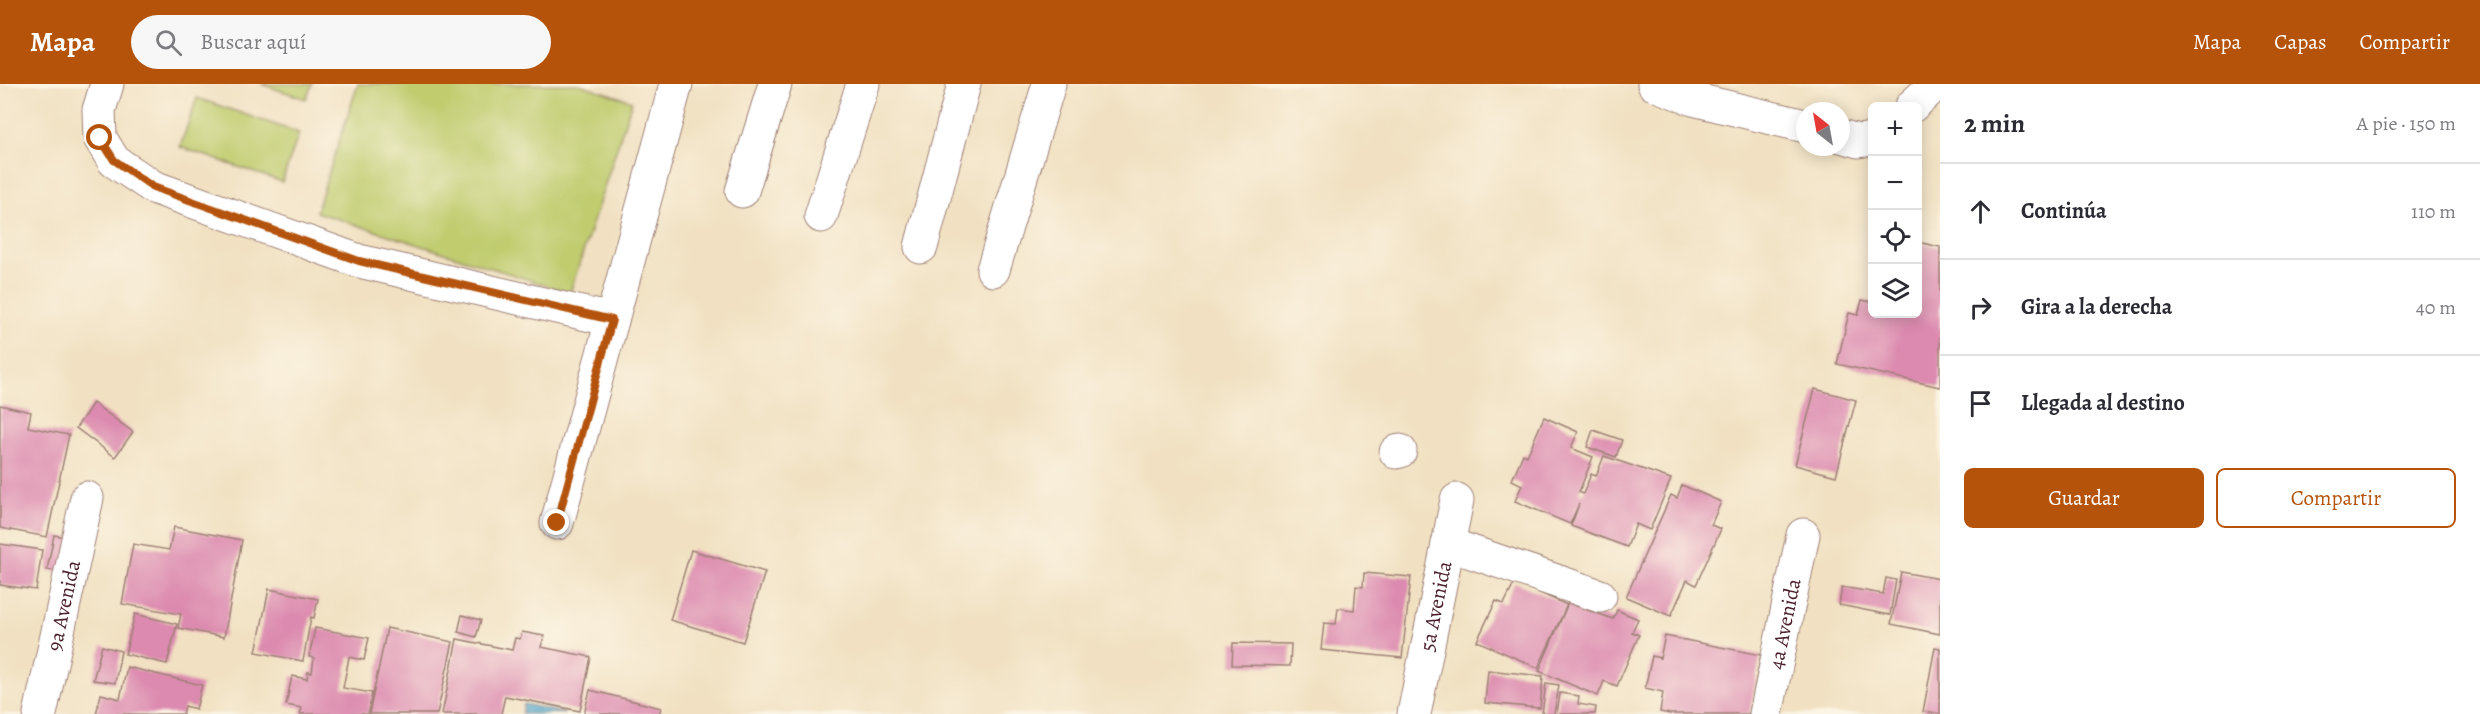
<!DOCTYPE html>
<html lang="es">
<meta charset="utf-8">
<style>
:root{--surface:#fff;--page:#f7f7f7;--text:#2b2b33;--muted:#7c7c81;--line:#e1e1e2;--accent:#b45309}
body{margin:0;font-family:Alegreya,serif;background:var(--page);color:var(--text)}
.controls{position:absolute;right:18px;top:18px;display:grid;overflow:hidden;border-radius:9px;box-shadow:0 3px 15px #0003}
.controls button{width:54px;height:54px;display:grid;place-items:center;padding:0;border:0;border-bottom:2px solid var(--line);background:var(--surface);color:var(--text);font:30px sans-serif}
.compass{position:absolute;left:1796px;top:18px;width:54px;height:54px;border-radius:50%;background:var(--surface);box-shadow:0 3px 15px #0003;rotate:329deg}
.stop{position:absolute;width:18px;height:18px;margin:-14px;border:4px solid #b45309;border-radius:50%;background:#fff}
.stop.end{background:#b45309;border-color:#fff;box-shadow:0 2px 6px #0008}
.list{margin:0;padding:0;list-style:none}
h2{display:flex;justify-content:space-between;align-items:center;height:78px;margin:0;padding:0 24px;font-size:26px}
h2 small{font-size:20px;font-weight:400;color:var(--muted)}
.list li{display:grid;grid-template-columns:39px 1fr auto;gap:18px;align-items:center;box-sizing:border-box;height:96px;padding:0 24px;border-top:2px solid var(--line)}
.list b{display:block;font-size:22px;white-space:nowrap}
.list em{font-size:20px;font-style:normal;color:var(--muted)}
.actions{display:flex;gap:12px;padding:18px 24px}
.actions a{flex:1;padding:14px 0;border:2px solid var(--accent);border-radius:9px;text-align:center;font-size:21px;color:var(--accent)}
.actions .main{background:var(--accent);color:#fff}
.icon{flex:none;width:33px;height:33px;fill:none;stroke:currentColor;stroke-width:2;stroke-linecap:round;stroke-linejoin:round}
.map{position:relative;flex:none;width:1940px;height:630px;overflow:hidden}
header{display:flex;align-items:center;gap:36px;box-sizing:border-box;height:84px;padding:0 30px;background:var(--accent);color:#fff}
header strong{font-size:28px}
nav{display:flex;gap:33px;margin-inline-start:auto;font-size:21px}
.search{width:420px;height:54px;background:var(--page);display:flex;align-items:center;gap:15px;box-sizing:border-box;padding:0 21px;border-radius:33px;color:var(--muted);font-size:22px}
main{display:flex}
aside{flex:1;background:var(--surface)}
.map>svg:first-child{display:block}
.green{fill:#c0cc6e;stroke:#85764c;stroke-width:1.5}
.water{fill:#4da6ca;stroke:#4c627a;stroke-width:1.5}
.building{fill:#dc8aaf}
.lines{fill:none;stroke-linecap:round;stroke-linejoin:round}
.minor-casing{stroke:#9e8076;stroke-width:35}
.minor{stroke:#fff;stroke-width:33}
.route{stroke:#b45309;stroke-width:8}
.labels{text-anchor:middle;stroke-width:4.5;stroke-linejoin:round;paint-order:stroke}
.street-label{font-size:21px;fill:#4a1f2b;stroke:#fcf5e5}
</style>
<header>
<strong>Mapa</strong>
<div class="search"><svg class="icon" aria-label="search" viewBox="0 0 24 24"><circle cx="10" cy="10" r="6"/><path d="M15 15l6 6"/></svg>Buscar aquí</div>
<nav><a>Mapa</a><a>Capas</a><a>Compartir</a></nav>
</header>
<main>
<div class="map">
<svg width="1940" height="630" viewBox="0 0 1940 630">
<rect width="100%" height="100%" fill="#fcf5e5"/>
<filter id="ink" filterUnits="userSpaceOnUse"><feTurbulence type="fractalNoise" baseFrequency=".0167" numOctaves="2"/><feDisplacementMap in="SourceGraphic" scale="12" xChannelSelector="R" yChannelSelector="G"/><feConvolveMatrix kernelMatrix="1 2 1 2 8 2 1 2 1" color-interpolation-filters="sRGB"/></filter>
<filter id="wash" filterUnits="userSpaceOnUse"><feTurbulence type="fractalNoise" baseFrequency=".008" numOctaves="4" result="noise"/><feDisplacementMap in="SourceGraphic" scale="24" xChannelSelector="R" yChannelSelector="G"/><feGaussianBlur stdDeviation="1.35" result="paint"/><feColorMatrix in="noise" values="0 0 0 0 0 0 0 0 0 0 0 0 0 0 0 0 0 1.4 0 .05"/><feComposite in="paint" operator="in"/></filter>
<g filter="url(#wash)">
<rect width="100%" height="100%" fill="#f1e1c2"/>
<g class="green">
<path d="M261 0H312L306 15Z"/>
<path d="M358 0H579L632 17 570 209 316 128Z"/>
<path d="M197 14 299 49 282 98 180 63Z"/>
</g>
<path class="water" d="M524 620 565 629 522 630Z"/>
<g id="blocks">
<g class="building">
<path d="M1918 158 1940 163V303L1837 280 1849 229 1858 231 1862 216 1872 218V230H1918Z"/>
<path d="M1815 305 1856 316 1836 392 1795 381Z"/>
<path d="M93 319 133 348 115 373 76 344Z"/>
<path d="M0 321 31 328 28 343 69 351 47 453 0 444Z"/>
<path d="M1544 333 1578 348 1571 364 1593 373 1579 408 1583 410 1591 390 1596 392 1604 372 1671 395 1650 446 1636 440 1627 463 1571 442 1579 420 1570 440 1515 417 1522 401 1512 396 1523 370 1527 372Z"/>
<path d="M1593 346 1622 356 1616 373 1587 363Z"/>
<path d="M1682 401 1721 418 1711 441 1721 445 1696 501 1687 496 1671 532 1626 513 1671 411 1677 414Z"/>
<path d="M174 443 242 456 224 553 178 544 181 530 122 520 133 460 169 466Z"/>
<path d="M54 451 84 456 78 491 47 486Z"/>
<path d="M0 460 42 466 36 506 0 501Z"/>
<path d="M691 466 765 488 743 558 670 536Z"/>
<path d="M1901 488 1940 495V550L1891 540Z"/>
<path d="M1364 489 1411 493 1402 574 1321 566 1324 539 1336 540 1338 524 1354 526 1356 502 1363 503Z"/>
<path d="M1886 494 1896 496 1890 531 1839 521 1842 503 1883 510Z"/>
<path d="M1515 498 1567 521 1538 584 1477 557 1496 517 1504 520Z"/>
<path d="M269 505 318 515 314 534 311 533 303 577 256 568Z"/>
<path d="M1568 519 1613 535 1617 526 1638 535 1632 548 1639 551 1617 602 1604 597 1598 612 1539 587Z"/>
<path d="M135 530 177 540 167 580 125 570Z"/>
<path d="M462 531 481 536 476 553 458 548Z"/>
<path d="M315 544 369 554 364 576 349 573 343 604 372 609 368 630H300L302 624 286 621 292 592 307 595 308 588 312 589 314 574 309 573Z"/>
<path d="M387 544 453 558 437 630H369Z"/>
<path d="M522 548 544 552 541 563 591 573 580 627 505 612 501 630H442L457 555 512 566 515 554 520 555Z"/>
<path d="M1665 552 1761 571 1749 630H1670L1660 628 1663 608 1645 604 1652 572 1660 574Z"/>
<path d="M1233 559 1291 560 1290 582 1232 581Z"/>
<path d="M102 562 121 567 115 599 93 596Z"/>
<path d="M1935 563 1940 564V630L1923 628Z"/>
<path d="M127 583 202 601 196 625 185 622 183 630H96L101 610 120 615Z"/>
<path d="M1488 586 1543 592 1540 624 1485 619Z"/>
<path d="M1546 599 1559 601 1554 630H1542Z"/>
<path d="M590 606 661 624 659 630H584Z"/>
<path d="M1560 609 1579 612 1578 620 1596 623 1595 630H1557Z"/>
</g>
</g>
</g>
<g filter="url(#ink)">
<use href="#blocks" fill-opacity="0" stroke="#9e8076" stroke-width="1.5"/>
<g class="lines">
<g class="minor-casing">
<g id="minor">
<path d="M107 0 99 26 100 54 114 77 153 103 359 177 612 236"/>
<path d="M1654 0 1693 15 1805 42"/>
<path d="M1912 22 1936 0"/>
<path d="M1841 52 1858 57 1872 55"/>
<path d="M742 107 775 0"/>
<path d="M821 132 863 0"/>
<path d="M921 163 964 0"/>
<path d="M993 186 1049 0"/>
<path d="M1396 368 1400 367"/>
<path d="M557 439 676 0"/>
<path d="M1448 460 1600 512"/>
<path id="s1" d="M40 630 87 414"/>
<path id="s2" d="M1414 630 1457 416"/>
<path id="s3" d="M1766 630 1803 451"/>
</g>
</g>
<use href="#minor" class="minor"/>
</g>
</g>
<g class="lines" filter="url(#ink)">
<path class="route" d="M100 54 114 76 153 103 359 177 612 236 557 439"/>
</g>
<g class="labels">
<g class="street-label">
<text dy="7" stroke="none"><textPath href="#s1" startOffset="111">9a Avenida</textPath></text>
<text dy="7" stroke="none"><textPath href="#s2" startOffset="110">5a Avenida</textPath></text>
<text dy="7" stroke="none"><textPath href="#s3" startOffset="92">4a Avenida</textPath></text>
</g>
</g>
</svg>
<div class="controls">
<button>+</button>
<button>−</button>
<button><svg class="icon" aria-label="locate" viewBox="0 0 24 24"><circle cx="12" cy="12" r="6"/><path d="M12 2v4M12 18v4M2 12h4M18 12h4"/></svg></button>
<button><svg class="icon" aria-label="layers" viewBox="0 0 24 24"><path d="M12 4l9 5-9 5-9-5zM3 14l9 5 9-5"/></svg></button>
</div>
<svg class="compass" viewBox="-18 -18 36 36"><path d="M0-13l5 13h-10z" fill="#e53935"/><path d="M0 13l5-13h-10z" fill="#7c7c81"/></svg>
<div class="stop" style="left:100px;top:54px"></div>
<div class="stop end" style="left:557px;top:439px"></div>
</div>
<aside>
<h2>2 min<small>A pie · 150 m</small></h2>
<ul class="list">
<li><svg class="icon" aria-label="ahead" viewBox="0 0 24 24"><path d="M12 20V5M6 11l6-6 6 6"/></svg><div><b>Continúa</b></div><em>110 m</em></li>
<li><svg class="icon" aria-label="right" viewBox="0 0 24 24"><path d="M7 20v-9h11M14 6l5 5-5 5"/></svg><div><b>Gira a la derecha</b></div><em>40 m</em></li>
<li><svg class="icon" aria-label="arrive" viewBox="0 0 24 24"><path d="M6 21V4h12l-3 4 3 4H6"/></svg><div><b>Llegada al destino</b></div></li>
</ul>
<div class="actions"><a class="main">Guardar</a><a>Compartir</a></div>
</aside>
</main>
